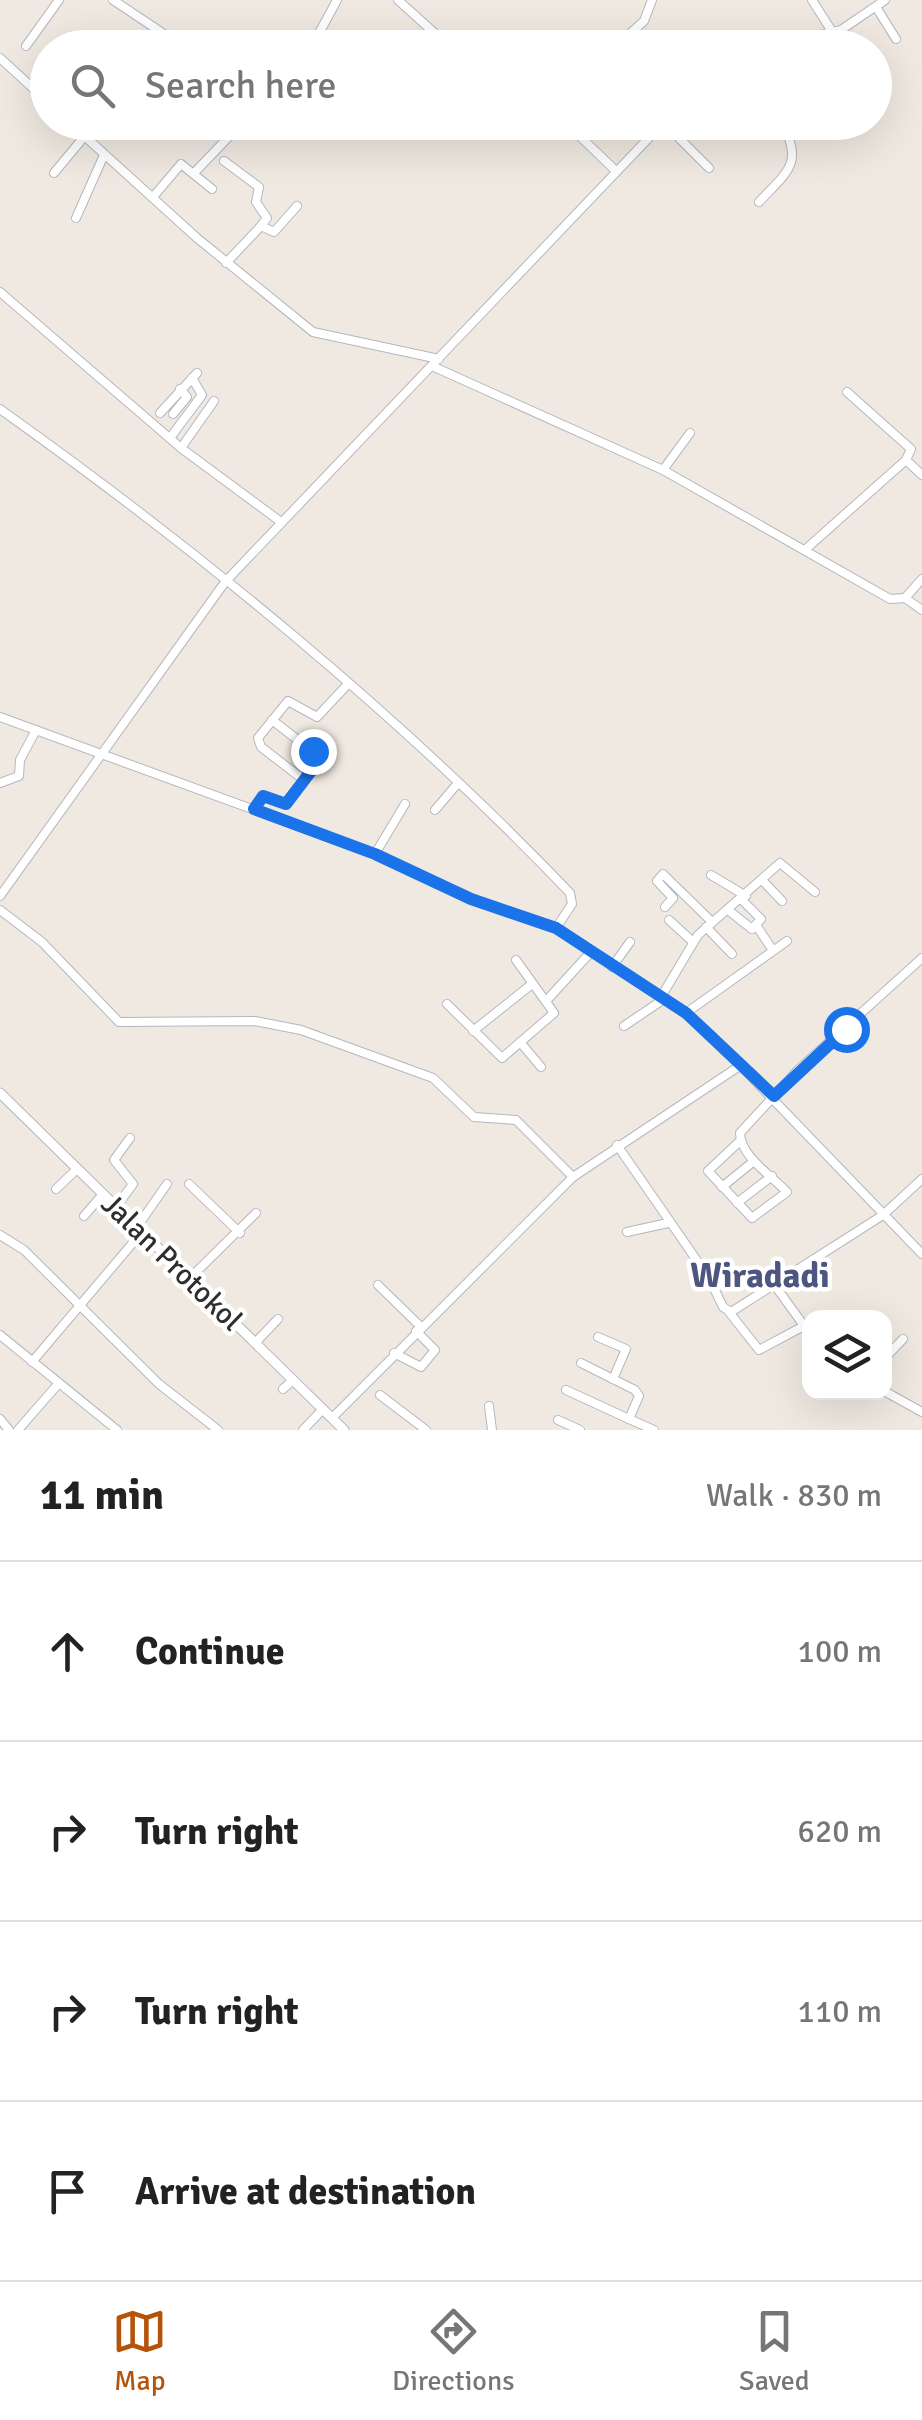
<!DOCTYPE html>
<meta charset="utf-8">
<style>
:root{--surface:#fff;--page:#f6f6f6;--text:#222;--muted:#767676;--line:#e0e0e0;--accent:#b45309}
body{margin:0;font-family:Signika,sans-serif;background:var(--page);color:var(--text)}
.controls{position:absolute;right:30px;bottom:30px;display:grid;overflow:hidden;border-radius:20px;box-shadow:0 10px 40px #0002}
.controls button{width:90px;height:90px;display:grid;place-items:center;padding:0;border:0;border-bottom:2px solid var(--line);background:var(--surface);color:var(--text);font:50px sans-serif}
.stop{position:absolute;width:30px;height:30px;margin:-22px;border:8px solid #1a73e8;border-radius:50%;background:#fff}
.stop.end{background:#1a73e8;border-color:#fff;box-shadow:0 2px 10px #0008}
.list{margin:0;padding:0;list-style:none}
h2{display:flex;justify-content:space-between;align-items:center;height:130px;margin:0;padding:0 40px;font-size:42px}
h2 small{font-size:32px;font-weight:400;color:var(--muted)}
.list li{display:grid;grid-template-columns:65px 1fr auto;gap:30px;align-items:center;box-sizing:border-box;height:180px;padding:0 40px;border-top:2px solid var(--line)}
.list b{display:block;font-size:38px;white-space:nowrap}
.list em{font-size:32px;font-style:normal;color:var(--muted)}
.icon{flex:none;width:55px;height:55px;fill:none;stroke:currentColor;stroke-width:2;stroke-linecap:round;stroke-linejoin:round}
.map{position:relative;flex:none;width:922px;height:1430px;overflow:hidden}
.search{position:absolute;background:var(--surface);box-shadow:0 10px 40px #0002;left:30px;right:30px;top:30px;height:110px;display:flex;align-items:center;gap:25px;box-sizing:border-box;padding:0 35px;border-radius:55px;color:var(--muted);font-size:38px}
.sheet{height:850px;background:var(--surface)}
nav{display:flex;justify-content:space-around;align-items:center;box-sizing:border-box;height:140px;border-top:2px solid var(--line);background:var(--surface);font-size:28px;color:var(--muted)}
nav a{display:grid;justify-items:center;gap:5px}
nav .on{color:var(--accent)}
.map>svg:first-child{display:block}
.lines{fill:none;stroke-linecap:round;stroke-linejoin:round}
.minor-casing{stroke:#b4b7c1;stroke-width:10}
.tertiary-casing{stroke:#b4b7c1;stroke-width:11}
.minor{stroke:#fff;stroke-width:8}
.tertiary{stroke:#fff;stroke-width:9}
.route{stroke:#1a73e8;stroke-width:12}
.labels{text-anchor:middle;stroke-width:9;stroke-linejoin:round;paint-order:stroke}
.street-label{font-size:30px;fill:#2e2e2e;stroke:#fff}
.quarter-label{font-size:35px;font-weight:bold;fill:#4d5680;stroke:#fff}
</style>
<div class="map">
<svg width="922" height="1430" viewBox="0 0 922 1430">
<rect width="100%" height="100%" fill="#efe9e1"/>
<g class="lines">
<g class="minor-casing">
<g id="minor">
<path d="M113 0 185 48"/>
<path d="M398 0 451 48"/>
<path d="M812 0 833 33"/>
<path d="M876 7 896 39"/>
<path d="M695 38 702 48"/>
<path d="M26 46 59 0"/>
<path d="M311 48 337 0"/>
<path d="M614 48 644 21 652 0"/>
<path d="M764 48 841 30 885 0"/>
<path d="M0 58 48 102"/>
<path d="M69 122 197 238 313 332 439 359"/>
<path d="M565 122 616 171"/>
<path d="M664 123 709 168"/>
<path d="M224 161 259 187 256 202 267 218 261 226"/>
<path d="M54 173 84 137"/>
<path d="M194 173 243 122"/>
<path d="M153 197 181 164 212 189"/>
<path d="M759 202C787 172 805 163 781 122"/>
<path d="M76 218 104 155"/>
<path d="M226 263 261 226 274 232 297 206"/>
<path d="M0 292 181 448 281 522"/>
<path d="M432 366 663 470 890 599 905 598 922 610"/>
<path d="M0 409C198 550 402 717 570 893L572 904 556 928 686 1013 711 1035 922 1254"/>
<path d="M160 413 197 373"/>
<path d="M173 414 187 397 180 389"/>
<path d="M170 438 202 395 192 378"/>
<path d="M181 448 214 401"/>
<path d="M906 460 922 475"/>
<path d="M663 470 690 433"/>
<path d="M807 548 906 460 911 449 847 392"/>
<path d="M905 598 922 579"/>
<path d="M0 717 375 854 471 899 556 928"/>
<path d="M304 780 261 747 258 738 288 701 317 717 347 685"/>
<path d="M0 783 19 776 20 760 36 730"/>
<path d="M254 809 263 796 286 804 321 758 272 720"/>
<path d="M435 810 458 783"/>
<path d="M375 854 405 804"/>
<path d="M711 875 746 896"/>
<path d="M762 880 782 901"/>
<path d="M0 896 225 582 664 122"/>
<path d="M665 907 673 898 657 881 663 874 711 921"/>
<path d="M0 910 42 942 119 1022 255 1021 301 1030 433 1078 474 1117 516 1120 573 1177"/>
<path d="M728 910 752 929 761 919 742 900"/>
<path d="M669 920 692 941"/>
<path d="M756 925 772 949"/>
<path d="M706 927 732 954"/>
<path d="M612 967 630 942"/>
<path d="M661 997 698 935 780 863 815 892"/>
<path d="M547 1000 590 953"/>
<path d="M447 1004 502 1058 554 1013 516 960"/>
<path d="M686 1013 787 941"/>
<path d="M624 1026 664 999"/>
<path d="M473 1031 532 984"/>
<path d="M520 1042 541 1067"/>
<path d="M740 1141 708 1171 752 1218 787 1192C772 1176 740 1156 740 1133L797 1071 922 958"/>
<path d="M617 1145 709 1278 723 1307 731 1312 883 1215 922 1179"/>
<path d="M189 1184 240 1233"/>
<path d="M722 1187 754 1161"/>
<path d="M56 1189 77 1169"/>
<path d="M737 1203 772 1176"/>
<path d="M116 1207 133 1184 114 1160 130 1138"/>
<path d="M84 1216 103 1194"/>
<path d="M137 1227 167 1184"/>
<path d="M627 1232 668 1223"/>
<path d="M0 1235 24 1250 159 1384 218 1430"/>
<path d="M190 1278 256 1213"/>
<path d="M378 1285 420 1326"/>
<path d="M776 1287 810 1334"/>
<path d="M729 1312 759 1350 802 1327"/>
<path d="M0 1335 117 1430"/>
<path d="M598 1337 626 1349 613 1379"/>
<path d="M255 1343 278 1319"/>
<path d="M394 1353 421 1367 435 1350 416 1331"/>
<path d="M884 1359 903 1339"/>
<path d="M32 1362 142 1232"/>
<path d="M581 1363 635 1390 639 1396 629 1419 654 1430"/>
<path d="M283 1389 293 1380"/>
<path d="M566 1390 629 1419"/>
<path d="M884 1391 922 1412"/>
<path d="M380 1395 426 1430"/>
<path d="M489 1406 492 1430"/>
<path d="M332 1418 573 1177 741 1065"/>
<path d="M0 1419 9 1430"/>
<path d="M558 1420 580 1430"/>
<path d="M18 1430 59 1383"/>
<path d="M303 1430 323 1409"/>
</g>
</g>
<g class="tertiary-casing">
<path id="tertiary" d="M0 1093 344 1430"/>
</g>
<use href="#minor" class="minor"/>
<use href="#tertiary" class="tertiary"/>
</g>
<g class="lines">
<path class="route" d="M313 751 321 758 286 804 263 796 254 809 375 854 471 899 556 928 686 1013 774 1096 846 1029"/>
</g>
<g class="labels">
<g class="street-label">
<text transform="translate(172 1262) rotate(44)" y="10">Jalan Protokol</text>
</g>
<g class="quarter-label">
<text x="760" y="1287">Wiradadi</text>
</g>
</g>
</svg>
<div class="controls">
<button><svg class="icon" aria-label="layers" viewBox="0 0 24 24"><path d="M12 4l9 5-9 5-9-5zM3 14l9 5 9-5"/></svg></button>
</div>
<div class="stop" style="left:846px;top:1029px"></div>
<div class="stop end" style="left:313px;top:751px"></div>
<div class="search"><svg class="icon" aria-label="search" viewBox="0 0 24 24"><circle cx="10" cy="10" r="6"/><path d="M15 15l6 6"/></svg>Search here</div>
</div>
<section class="sheet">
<h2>11 min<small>Walk · 830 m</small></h2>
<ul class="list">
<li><svg class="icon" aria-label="ahead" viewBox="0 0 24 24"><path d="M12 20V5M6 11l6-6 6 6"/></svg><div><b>Continue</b></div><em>100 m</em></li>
<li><svg class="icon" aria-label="right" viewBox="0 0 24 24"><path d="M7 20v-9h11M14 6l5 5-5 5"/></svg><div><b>Turn right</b></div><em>620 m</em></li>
<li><svg class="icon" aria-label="right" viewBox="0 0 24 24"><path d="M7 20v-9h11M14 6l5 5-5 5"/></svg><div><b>Turn right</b></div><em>110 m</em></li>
<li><svg class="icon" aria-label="arrive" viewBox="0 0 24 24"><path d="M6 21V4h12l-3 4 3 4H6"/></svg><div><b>Arrive at destination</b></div></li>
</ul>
</section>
<nav>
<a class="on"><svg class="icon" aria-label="map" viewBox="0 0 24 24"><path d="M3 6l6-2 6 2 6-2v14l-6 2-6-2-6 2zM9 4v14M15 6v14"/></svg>Map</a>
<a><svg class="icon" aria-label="directions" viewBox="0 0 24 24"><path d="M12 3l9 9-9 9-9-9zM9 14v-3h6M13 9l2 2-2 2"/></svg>Directions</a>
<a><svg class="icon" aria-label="saved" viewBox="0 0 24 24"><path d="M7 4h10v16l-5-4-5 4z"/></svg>Saved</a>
</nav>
